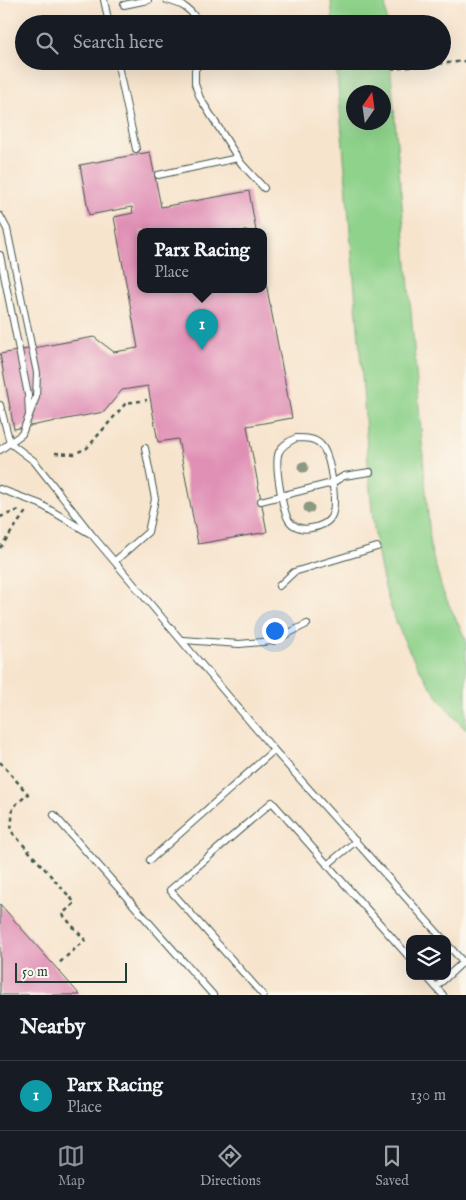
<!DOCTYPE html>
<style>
:root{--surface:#171b24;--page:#20242c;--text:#f1f3f6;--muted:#9ea1a6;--line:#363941;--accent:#8c9099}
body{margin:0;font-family:"IM FELL English",serif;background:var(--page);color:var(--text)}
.controls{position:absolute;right:15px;bottom:15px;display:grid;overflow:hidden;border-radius:10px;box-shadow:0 5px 20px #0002}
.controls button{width:45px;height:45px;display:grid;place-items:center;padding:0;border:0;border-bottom:1px solid var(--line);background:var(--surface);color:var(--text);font:25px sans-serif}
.compass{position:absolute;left:346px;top:85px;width:45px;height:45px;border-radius:50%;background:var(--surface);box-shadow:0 5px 20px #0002;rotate:13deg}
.scale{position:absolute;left:15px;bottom:12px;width:112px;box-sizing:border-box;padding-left:5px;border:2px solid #1f3d34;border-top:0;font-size:14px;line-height:18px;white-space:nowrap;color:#1f3d34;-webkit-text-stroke:4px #fbf7ec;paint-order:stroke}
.you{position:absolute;left:274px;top:630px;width:18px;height:18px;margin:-12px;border:4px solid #fff;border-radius:50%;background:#1a73e8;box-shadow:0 0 0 8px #1a73e833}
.badge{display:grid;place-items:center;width:32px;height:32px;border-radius:50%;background:var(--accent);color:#fff;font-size:16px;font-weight:700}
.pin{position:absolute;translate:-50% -41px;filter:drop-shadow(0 1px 2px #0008)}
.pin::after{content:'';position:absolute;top:26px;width:18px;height:15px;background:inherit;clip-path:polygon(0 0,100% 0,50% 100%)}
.popup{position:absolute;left:137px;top:228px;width:130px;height:65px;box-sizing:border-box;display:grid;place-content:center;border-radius:10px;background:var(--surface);filter:drop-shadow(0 1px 4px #0005);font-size:16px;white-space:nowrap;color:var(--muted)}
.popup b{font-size:19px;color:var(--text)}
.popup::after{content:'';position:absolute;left:50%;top:100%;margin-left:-10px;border:10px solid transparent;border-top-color:var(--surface)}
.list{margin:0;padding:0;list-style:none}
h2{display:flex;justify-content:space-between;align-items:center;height:65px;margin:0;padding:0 20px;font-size:21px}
h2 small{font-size:16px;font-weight:400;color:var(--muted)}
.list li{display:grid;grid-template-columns:32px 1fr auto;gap:15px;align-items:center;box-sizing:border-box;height:70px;padding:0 20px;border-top:1px solid var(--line)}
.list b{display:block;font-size:19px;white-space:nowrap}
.list p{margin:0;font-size:16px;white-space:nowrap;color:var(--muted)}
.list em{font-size:16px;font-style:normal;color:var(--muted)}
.icon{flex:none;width:28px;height:28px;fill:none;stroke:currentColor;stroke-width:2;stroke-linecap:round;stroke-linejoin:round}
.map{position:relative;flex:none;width:466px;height:995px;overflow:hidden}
.search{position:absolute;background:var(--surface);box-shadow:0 5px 20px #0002;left:15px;right:15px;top:15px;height:55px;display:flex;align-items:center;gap:12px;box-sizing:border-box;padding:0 18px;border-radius:28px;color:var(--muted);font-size:19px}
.sheet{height:135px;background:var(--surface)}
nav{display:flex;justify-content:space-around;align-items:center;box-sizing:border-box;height:70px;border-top:1px solid var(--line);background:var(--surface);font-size:14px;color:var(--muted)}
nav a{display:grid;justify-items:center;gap:2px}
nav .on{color:var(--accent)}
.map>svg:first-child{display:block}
.green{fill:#8ed28b;stroke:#568860;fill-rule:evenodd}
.building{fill:#e08fb5}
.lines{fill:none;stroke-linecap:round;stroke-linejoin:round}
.service-casing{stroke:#3f564b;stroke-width:8}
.path{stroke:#3f564b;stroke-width:2.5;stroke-dasharray:4 4;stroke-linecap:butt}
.service{stroke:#fff;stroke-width:6}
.tree{fill:#8c9982}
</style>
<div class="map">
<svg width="466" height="995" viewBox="0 0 466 995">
<rect width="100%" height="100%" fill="#fbf7ec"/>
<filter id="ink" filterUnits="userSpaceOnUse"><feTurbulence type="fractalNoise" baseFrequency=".02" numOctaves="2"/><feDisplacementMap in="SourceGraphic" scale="10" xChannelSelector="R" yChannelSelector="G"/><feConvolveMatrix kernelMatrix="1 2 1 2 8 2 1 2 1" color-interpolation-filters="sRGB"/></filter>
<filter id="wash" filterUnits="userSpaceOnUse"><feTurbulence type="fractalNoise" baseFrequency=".0096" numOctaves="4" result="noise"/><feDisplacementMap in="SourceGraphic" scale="20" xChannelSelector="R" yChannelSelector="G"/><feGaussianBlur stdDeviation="1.12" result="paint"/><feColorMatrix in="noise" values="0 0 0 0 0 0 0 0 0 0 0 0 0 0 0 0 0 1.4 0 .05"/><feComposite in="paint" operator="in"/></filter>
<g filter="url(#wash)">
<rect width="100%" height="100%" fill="#f7e4cd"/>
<g class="green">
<path d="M331 0H385L387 24H333Z"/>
<path d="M336 61H390L431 550 443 592 466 640V730C428 691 397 637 384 584 369 521 368 453 363 389 354 279 345 170 336 61ZM354 92H384V122H354Z"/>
</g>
<g id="blocks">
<g class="building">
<path d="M150 152 161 207 249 191 256 231H141V289H263L264 273 292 418 247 426 267 532 198 544 178 439 158 442 148 386 122 390 104 412 14 429 0 354 94 337 114 352 138 348 114 217 133 213 132 207 89 215 80 165Z"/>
<path d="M0 904 80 995H0Z"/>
</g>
</g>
</g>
<g filter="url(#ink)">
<use href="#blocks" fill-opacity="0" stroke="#3f564b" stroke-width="1"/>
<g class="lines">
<g class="service-casing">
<g id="service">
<path d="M104 0 109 24"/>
<path d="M167 0C182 4 192 9 199 24"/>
<path d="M124 5 148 0"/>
<path d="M117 61 136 149"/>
<path d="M200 61 195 70V84L200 98 241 163 264 188"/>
<path d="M158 175 238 158"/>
<path d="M0 216 7 229 37 373 36 397 22 434 0 450"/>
<path d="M0 255 28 395 29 414"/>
<path d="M0 405 10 443 34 461 92 535 274 750 443 939"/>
<path d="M296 438C305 438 315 438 321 445 331 455 337 503 332 515 329 523 319 527 311 528 302 530 292 527 288 519 282 507 274 463 279 452 282 445 290 441 296 438Z"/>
<path d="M0 489 40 504 89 533"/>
<path d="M261 501 332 483 344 476 370 472"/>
<path d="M115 561 148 532 155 499 145 448"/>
<path d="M279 586 294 572 377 547"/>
<path d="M183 640 239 644 273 641 307 624"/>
<path d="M54 815 213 995"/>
<path d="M150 860 274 750"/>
<path d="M327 865 356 841"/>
<path d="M447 944 465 964"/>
<path d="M426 976 443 995"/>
<path d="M436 987 463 962"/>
<path d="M263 995 170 890 272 802 410 958"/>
</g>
</g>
<g class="path">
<path d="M391 69 466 61"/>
<path d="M55 453 74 454 87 448 126 403 147 400"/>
<path d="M0 517 22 509"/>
<path d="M0 548 27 510"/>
<path d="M0 762 28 794 13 807 11 831 75 903 62 914 85 940 58 964"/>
</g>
<use href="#service" class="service"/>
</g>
<g class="tree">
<circle cx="303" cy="467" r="5.5"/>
<circle cx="309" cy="508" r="5.5"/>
</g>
</g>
</svg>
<div class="controls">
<button><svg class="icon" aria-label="layers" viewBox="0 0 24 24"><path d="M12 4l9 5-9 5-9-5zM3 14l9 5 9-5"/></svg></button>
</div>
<svg class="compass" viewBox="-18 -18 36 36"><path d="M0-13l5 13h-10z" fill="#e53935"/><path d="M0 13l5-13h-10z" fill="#9ea1a6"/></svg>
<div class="scale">50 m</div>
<div class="you"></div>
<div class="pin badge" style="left:202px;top:350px;background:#0f9aa8">1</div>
<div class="popup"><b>Parx Racing</b>Place</div>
<div class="search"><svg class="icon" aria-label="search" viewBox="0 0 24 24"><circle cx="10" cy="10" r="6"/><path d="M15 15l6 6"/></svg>Search here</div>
</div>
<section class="sheet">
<h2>Nearby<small></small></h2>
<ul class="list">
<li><span class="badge" style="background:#0f9aa8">1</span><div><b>Parx Racing</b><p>Place</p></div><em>130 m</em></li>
</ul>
</section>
<nav>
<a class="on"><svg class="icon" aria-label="map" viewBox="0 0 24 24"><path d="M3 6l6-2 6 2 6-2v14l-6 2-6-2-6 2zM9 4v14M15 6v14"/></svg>Map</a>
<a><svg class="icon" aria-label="directions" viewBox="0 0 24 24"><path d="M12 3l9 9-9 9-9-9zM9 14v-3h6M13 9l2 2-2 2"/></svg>Directions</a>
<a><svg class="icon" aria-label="saved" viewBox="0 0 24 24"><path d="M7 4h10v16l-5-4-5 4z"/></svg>Saved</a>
</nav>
